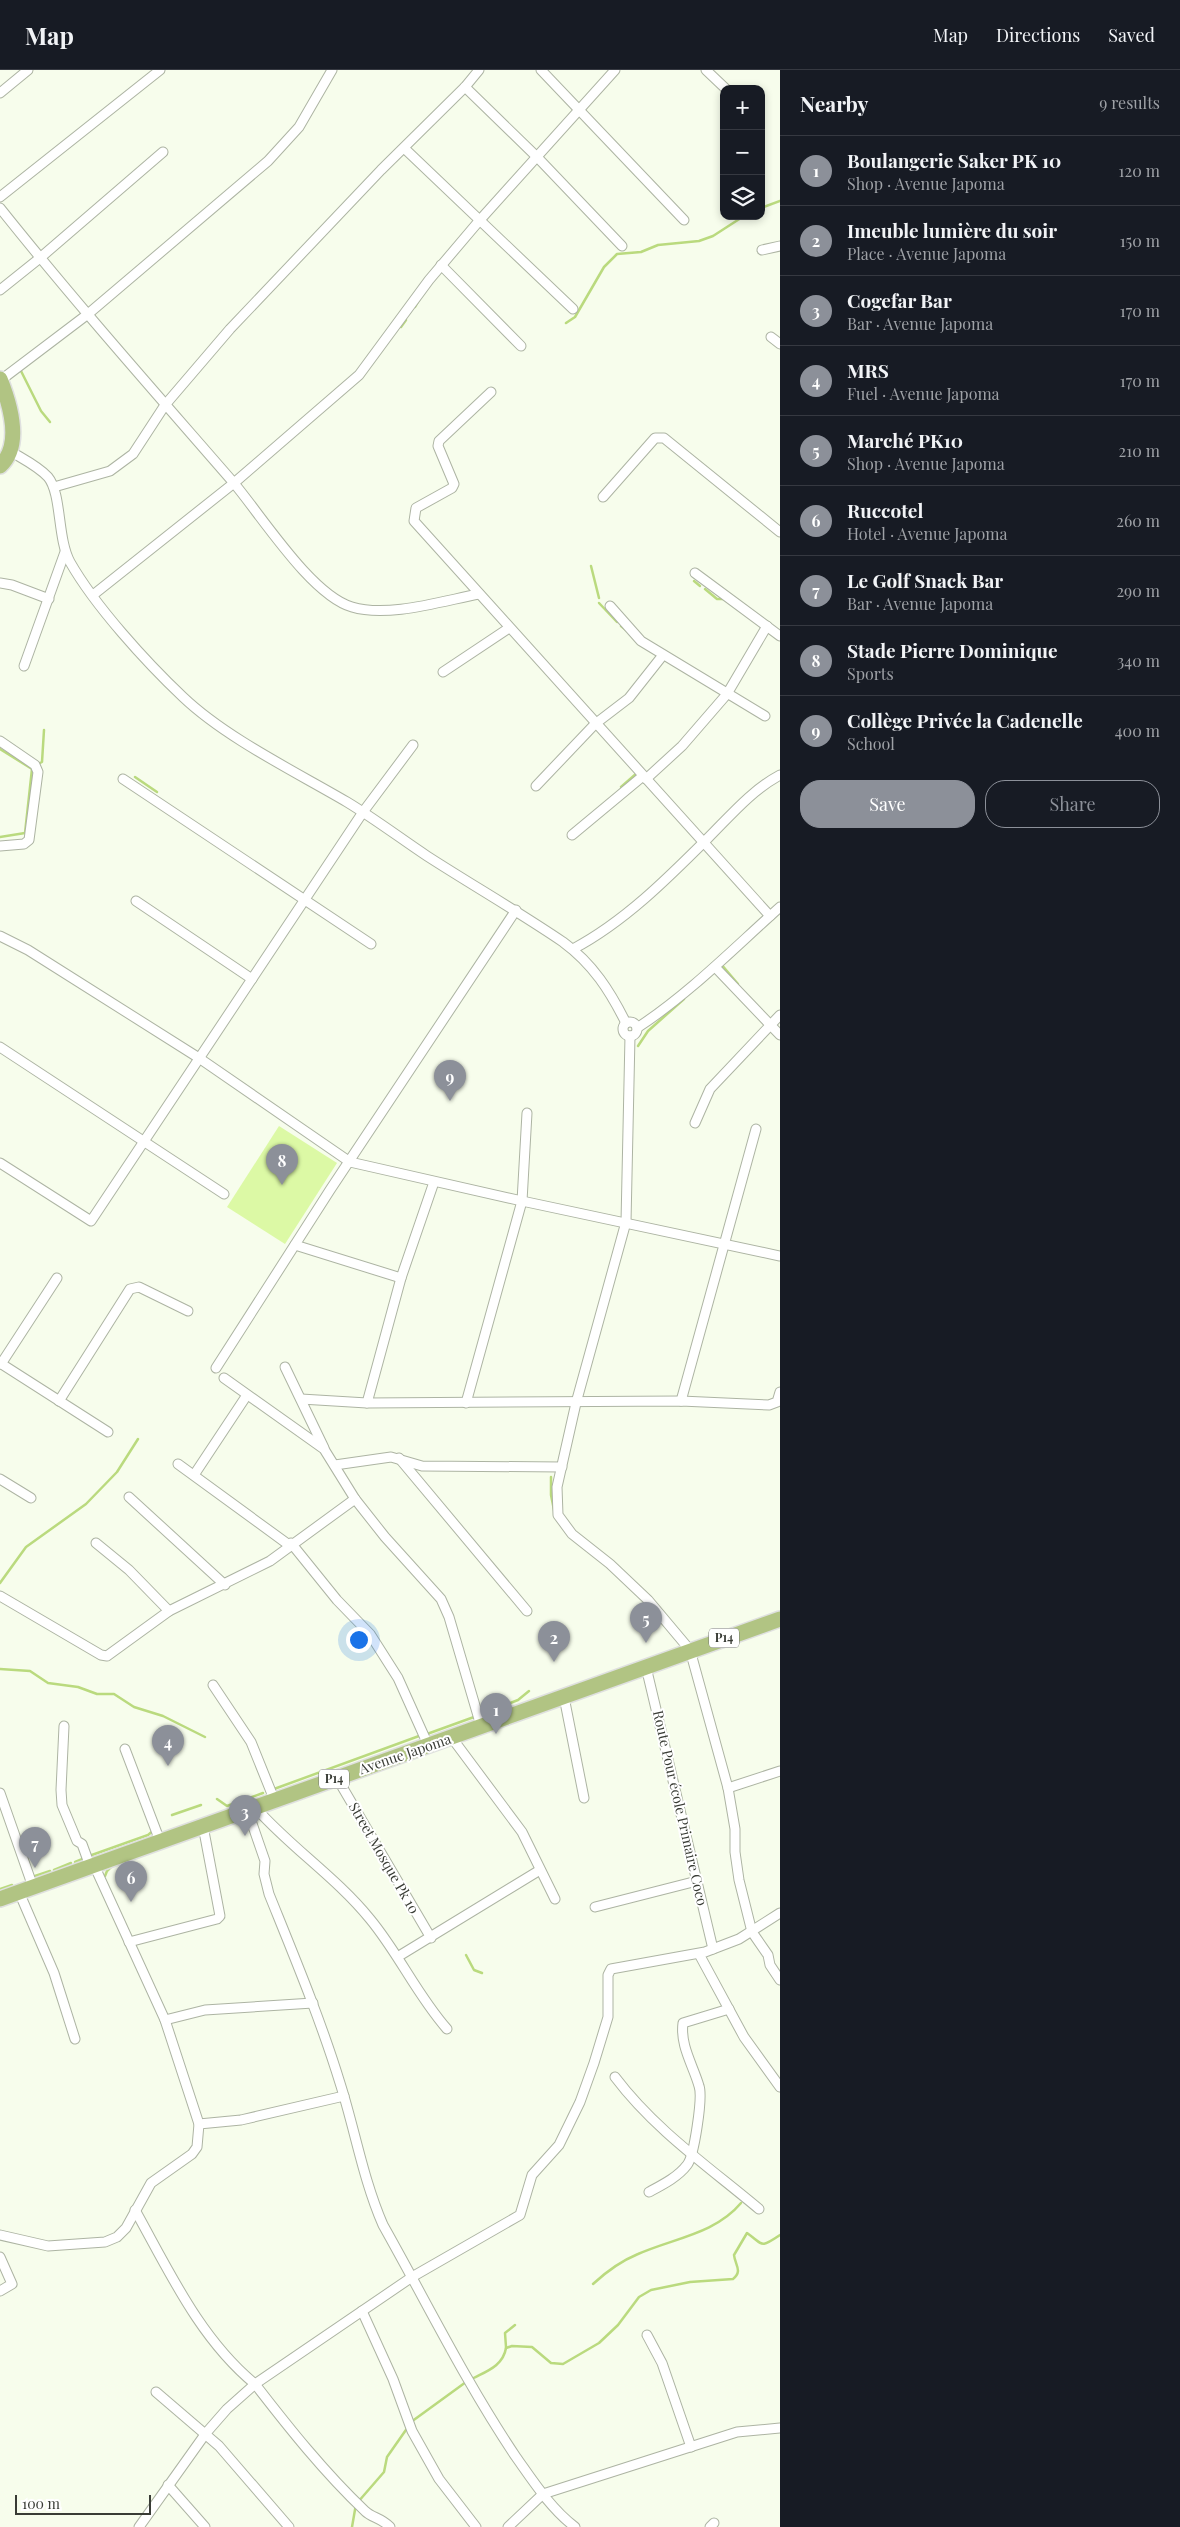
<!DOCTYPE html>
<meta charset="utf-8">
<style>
:root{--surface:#171b24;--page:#20242c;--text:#f1f3f6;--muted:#9ea1a6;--line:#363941;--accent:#8c9099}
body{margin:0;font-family:"Playfair Display",serif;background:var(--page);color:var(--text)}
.controls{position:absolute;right:15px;top:15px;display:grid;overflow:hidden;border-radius:10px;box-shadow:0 2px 8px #0003}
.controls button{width:45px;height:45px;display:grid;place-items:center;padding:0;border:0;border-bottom:1px solid var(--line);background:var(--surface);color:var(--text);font:25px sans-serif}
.scale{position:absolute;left:15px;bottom:12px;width:136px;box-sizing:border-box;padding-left:5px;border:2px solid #393c35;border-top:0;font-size:14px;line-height:18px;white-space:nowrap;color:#393c35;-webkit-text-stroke:4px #fff;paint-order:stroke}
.you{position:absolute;left:358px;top:1569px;width:18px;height:18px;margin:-12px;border:4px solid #fff;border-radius:50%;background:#1a73e8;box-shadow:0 0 0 8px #1a73e833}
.badge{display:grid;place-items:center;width:32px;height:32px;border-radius:50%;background:var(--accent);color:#fff;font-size:16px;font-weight:700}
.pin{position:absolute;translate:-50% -41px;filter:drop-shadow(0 1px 2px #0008)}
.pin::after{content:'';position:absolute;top:26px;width:18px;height:15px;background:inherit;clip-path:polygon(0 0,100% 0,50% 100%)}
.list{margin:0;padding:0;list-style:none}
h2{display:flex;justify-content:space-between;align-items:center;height:65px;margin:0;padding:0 20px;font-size:21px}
h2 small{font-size:16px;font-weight:400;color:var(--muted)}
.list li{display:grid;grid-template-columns:32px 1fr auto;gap:15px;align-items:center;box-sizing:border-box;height:70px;padding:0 20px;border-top:1px solid var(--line)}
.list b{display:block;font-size:19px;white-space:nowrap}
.list p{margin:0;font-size:16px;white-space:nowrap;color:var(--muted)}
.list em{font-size:16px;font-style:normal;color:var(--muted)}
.actions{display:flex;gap:10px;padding:15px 20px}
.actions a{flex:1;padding:11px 0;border:1px solid var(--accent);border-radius:20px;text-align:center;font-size:18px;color:var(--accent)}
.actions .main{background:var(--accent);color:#fff}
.icon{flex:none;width:28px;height:28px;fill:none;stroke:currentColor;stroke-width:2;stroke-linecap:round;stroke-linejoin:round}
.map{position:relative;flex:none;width:780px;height:2457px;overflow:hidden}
header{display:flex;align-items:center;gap:30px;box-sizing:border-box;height:70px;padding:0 25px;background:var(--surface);border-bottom:1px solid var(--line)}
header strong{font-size:24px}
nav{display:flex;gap:28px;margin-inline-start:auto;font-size:18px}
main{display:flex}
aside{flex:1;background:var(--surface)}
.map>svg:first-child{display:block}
.green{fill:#dcf9a5}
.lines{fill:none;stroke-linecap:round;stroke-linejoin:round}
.stream{stroke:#bada7e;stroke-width:2.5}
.street-casing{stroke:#adb4a3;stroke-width:11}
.primary-casing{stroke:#dfe0df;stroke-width:18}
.street{stroke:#fff;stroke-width:9}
.primary{stroke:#b1c483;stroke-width:15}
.labels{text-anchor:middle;stroke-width:4;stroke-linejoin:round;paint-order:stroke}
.shield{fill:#fff;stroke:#747672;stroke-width:1}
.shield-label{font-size:12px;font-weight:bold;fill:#393c35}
.street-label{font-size:14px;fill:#393c35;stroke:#fff}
</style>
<header>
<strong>Map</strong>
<nav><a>Map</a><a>Directions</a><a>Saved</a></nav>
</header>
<main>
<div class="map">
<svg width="780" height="2457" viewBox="0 0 780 2457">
<rect width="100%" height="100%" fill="#f7fdec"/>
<path class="green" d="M279 1056 337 1093 285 1174 227 1137Z"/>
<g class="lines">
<g class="stream">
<path d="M761 138 780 131"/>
<path d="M415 237 419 230"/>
<path d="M566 253 575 247 604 197 617 184 641 182 658 175 699 171 713 166 744 146"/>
<path d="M401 257 406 250"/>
<path d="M21 301 41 341 50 352"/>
<path d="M591 496 599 528"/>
<path d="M694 511 700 516"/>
<path d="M705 519 717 529H724"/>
<path d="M599 533 617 552"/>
<path d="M621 556 626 560"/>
<path d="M0 679 32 699 25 763 0 767"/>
<path d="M40 693 42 692 44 660"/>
<path d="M135 707 157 722"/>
<path d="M621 717 637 703"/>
<path d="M721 894 738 914"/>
<path d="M638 976 648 961 684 929"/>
<path d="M551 1407V1425L554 1440"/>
<path d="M0 1513 26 1477 86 1434 117 1402 138 1369"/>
<path d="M0 1599 30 1601 48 1613 78 1617 97 1624H114L134 1637 163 1646 205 1667"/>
<path d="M482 1644 518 1630 529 1621"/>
<path d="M427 1664 474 1647"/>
<path d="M274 1719 419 1666"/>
<path d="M217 1729 227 1736 263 1723"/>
<path d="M172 1745 201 1735"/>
<path d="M89 1786 148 1765 154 1760"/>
<path d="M75 1792 85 1788"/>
<path d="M54 1800 71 1793"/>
<path d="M35 1806 50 1801"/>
<path d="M105 1806 107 1801 112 1796"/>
<path d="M0 1819 12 1815"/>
<path d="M466 1885 474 1900 482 1903"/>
<path d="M593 2214C607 2201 621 2191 638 2184 674 2168 715 2164 741 2133"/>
<path d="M506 2277 505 2263 515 2255"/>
<path d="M506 2278 512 2276 532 2277 551 2293 563 2294 599 2273 618 2255 639 2227 651 2220 690 2212 733 2209C743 2201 735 2195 734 2185L747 2163C764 2175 759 2179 780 2165"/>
<path d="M470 2310C484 2302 503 2297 506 2278"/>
<path d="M411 2352 466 2312"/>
<path d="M358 2432 384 2402 387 2387 408 2357"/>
<path d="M352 2457 356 2434"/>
</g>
<g class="street-casing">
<g id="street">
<path d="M541 0 684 150"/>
<path d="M706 0 726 19"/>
<path d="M465 17 538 88 622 176"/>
<path d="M0 23 28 0"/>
<path d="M404 78 573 239"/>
<path d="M0 127 160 0"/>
<path d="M0 138C75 232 154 321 233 412 261 445 311 525 352 537 388 548 442 531 479 524"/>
<path d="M762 180 780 176"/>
<path d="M441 195 521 276"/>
<path d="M0 220 40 188 163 82"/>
<path d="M771 267 780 274"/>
<path d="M1 310 88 244 268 91 299 57 332 0"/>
<path d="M491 322 439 371 438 376 454 414 452 418 416 438 414 451 770 846"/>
<path d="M10 381C23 389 38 396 48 407 62 424 57 468 70 492 95 536 146 592 183 627 226 668 296 702 347 732 375 749 400 768 427 786 472 815 519 842 563 872 593 894 610 921 626 953"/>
<path d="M54 417 110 401 133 384 165 335 230 259 381 100 465 17 479 0"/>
<path d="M603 427 655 368H664L780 462"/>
<path d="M695 503 780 566"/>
<path d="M0 513 12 515 49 529"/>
<path d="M93 525 234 413 359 305 429 210 479 151 615 0"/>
<path d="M610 536 641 571 765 646"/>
<path d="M24 596 65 482"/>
<path d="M443 602 509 558"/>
<path d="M0 671 35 695 38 702 29 770 24 774 0 776"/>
<path d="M123 709 371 874"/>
<path d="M646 709 682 676 727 624 767 556"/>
<path d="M536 716 595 654 629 628 663 585"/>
<path d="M572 765 643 706"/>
<path d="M136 831 252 909"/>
<path d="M0 866 28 880 199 988 350 1092 522 1131 780 1186"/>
<path d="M573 879C624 852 667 809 708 768 731 745 752 720 780 705"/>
<path d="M715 897 780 965"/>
<circle cx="630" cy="959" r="7"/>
<path d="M637 958C689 924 733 879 780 837"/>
<path d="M630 966 626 1152 576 1333 557 1417 558 1445 572 1464 610 1494 648 1530 690 1580 728 1718 735 1759V1782L739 1810 752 1862 768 1885 770 1895 780 1910"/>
<path d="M0 977 224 1124"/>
<path d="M695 1053 710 1019 780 945"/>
<path d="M0 1093 91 1151 363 742 413 675"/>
<path d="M434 1112 401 1208 367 1333 681 1331 769 1335 777 1332 780 1322"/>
<path d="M295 1175 401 1208"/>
<path d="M0 1293 108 1362"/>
<path d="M1 1294 57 1208"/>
<path d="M285 1297 324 1378"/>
<path d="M216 1298 330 1120 516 840"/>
<path d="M224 1308 324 1379 355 1429 385 1467 441 1529 449 1547 481 1656"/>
<path d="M301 1329 367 1333"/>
<path d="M59 1331 130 1219 139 1217 188 1241"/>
<path d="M681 1331 756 1059"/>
<path d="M466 1333 522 1131 527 1043"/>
<path d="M399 1388 527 1541"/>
<path d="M178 1394 289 1475"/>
<path d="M335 1395 391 1387 422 1396 562 1397"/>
<path d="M194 1405 247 1325"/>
<path d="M0 1409 31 1428"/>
<path d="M129 1427 225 1515"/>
<path d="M96 1473 129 1500 169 1541"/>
<path d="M291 1473 337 1530 370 1564 398 1608 429 1677"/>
<path d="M0 1526 101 1585 107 1586 169 1541 270 1491 355 1429"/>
<path d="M646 1597 713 1879"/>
<path d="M213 1615 251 1672 274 1729"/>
<path d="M564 1627 584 1728"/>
<path d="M64 1656 61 1720 62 1735 77 1771 82 1774 90 1796"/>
<path d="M452 1668 522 1762 555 1829"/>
<path d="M125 1679 160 1771"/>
<path d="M337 1708 431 1868"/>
<path d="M728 1718 780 1701"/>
<path d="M0 1723 33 1817"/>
<path d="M255 1737C290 1777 336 1807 370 1849 399 1884 417 1925 447 1959"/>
<path d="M247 1739 265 1791 264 1804 269 1824C294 1886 320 1948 340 2013 355 2060 363 2109 383 2155 427 2233 466 2313 516 2387 533 2411 551 2439 575 2457"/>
<path d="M19 1822 54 1903 75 1969"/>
<path d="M595 1837 697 1811"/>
<path d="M129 1872 217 1849 220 1846 203 1756"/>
<path d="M699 1884 744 1967 780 2017"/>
<path d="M399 1886 540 1800"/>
<path d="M165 1950 205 1940 313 1933"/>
<path d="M615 2007C655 2060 709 2097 759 2139"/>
<path d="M199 2054 241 2050 344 2026"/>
<path d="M649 2122C662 2115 678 2107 687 2095 694 2087 703 2027 699 2016 693 1995 680 1976 683 1953L729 1939"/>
<path d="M135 2140C169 2201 200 2269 255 2314 289 2358 324 2402 365 2441 372 2448 380 2447 390 2457"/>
<path d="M0 2165 48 2176 105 2172 117 2167 126 2158 151 2113 192 2084 197 2077 199 2054 165 1950 94 1795"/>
<path d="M0 2187 12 2214 0 2221"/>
<path d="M362 2241 393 2309 412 2361 439 2409 476 2457"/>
<path d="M647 2265 662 2293 691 2377"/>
<path d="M156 2322 219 2376 289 2457"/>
<path d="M168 2415 205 2457"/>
<path d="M139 2457 206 2363 227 2339 255 2314 412 2207 520 2145 532 2105 559 2075 580 2032 594 1993 608 1947V1905L611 1899 705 1882 739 1869 780 1843"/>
<path d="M508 2457 543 2424 737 2362 780 2358"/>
<path d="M710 2457 714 2453"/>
</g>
</g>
<g class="primary-casing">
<g id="primary">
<path d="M0 309C10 334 23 375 0 396"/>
<path d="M0 1829 780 1549"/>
</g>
</g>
<use href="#street" class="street"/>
<use href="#primary" class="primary"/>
</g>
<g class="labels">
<g class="shield">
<rect x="709" y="1558.5" width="30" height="19" rx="4"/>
<rect x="319" y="1699.5" width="30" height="19" rx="4"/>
</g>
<g class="shield-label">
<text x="724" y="1572">P14</text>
<text x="334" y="1713">P14</text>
</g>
<g class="street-label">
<text transform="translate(405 1684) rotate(-19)" y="5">Avenue Japoma</text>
<text transform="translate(680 1738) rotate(77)" y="5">Route Pour école Primaire Coco</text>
<text transform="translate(384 1788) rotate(60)" y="5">Street Mosque Pk 10</text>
</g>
</g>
</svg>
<div class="controls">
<button>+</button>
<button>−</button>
<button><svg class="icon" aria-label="layers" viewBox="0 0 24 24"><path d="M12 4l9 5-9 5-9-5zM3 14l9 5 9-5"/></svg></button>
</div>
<div class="scale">100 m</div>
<div class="you"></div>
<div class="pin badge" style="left:496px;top:1664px">1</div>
<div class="pin badge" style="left:554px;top:1592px">2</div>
<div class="pin badge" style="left:245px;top:1766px">3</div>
<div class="pin badge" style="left:168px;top:1696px">4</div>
<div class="pin badge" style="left:646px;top:1573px">5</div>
<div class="pin badge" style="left:131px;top:1832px">6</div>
<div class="pin badge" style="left:35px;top:1798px">7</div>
<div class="pin badge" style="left:282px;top:1115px">8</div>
<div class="pin badge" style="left:450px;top:1031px">9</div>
</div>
<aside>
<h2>Nearby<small>9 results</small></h2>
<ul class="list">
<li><span class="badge">1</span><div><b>Boulangerie Saker PK 10</b><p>Shop · Avenue Japoma</p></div><em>120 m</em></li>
<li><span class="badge">2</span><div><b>Imeuble lumière du soir</b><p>Place · Avenue Japoma</p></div><em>150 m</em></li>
<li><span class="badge">3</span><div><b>Cogefar Bar</b><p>Bar · Avenue Japoma</p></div><em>170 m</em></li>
<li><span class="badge">4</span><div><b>MRS</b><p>Fuel · Avenue Japoma</p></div><em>170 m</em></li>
<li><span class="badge">5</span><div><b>Marché PK10</b><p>Shop · Avenue Japoma</p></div><em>210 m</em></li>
<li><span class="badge">6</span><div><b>Ruccotel</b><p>Hotel · Avenue Japoma</p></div><em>260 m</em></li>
<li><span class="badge">7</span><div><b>Le Golf Snack Bar</b><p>Bar · Avenue Japoma</p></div><em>290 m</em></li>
<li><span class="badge">8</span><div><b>Stade Pierre Dominique</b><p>Sports</p></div><em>340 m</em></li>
<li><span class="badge">9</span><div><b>Collège Privée la Cadenelle</b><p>School</p></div><em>400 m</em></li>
</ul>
<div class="actions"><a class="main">Save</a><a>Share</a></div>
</aside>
</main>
